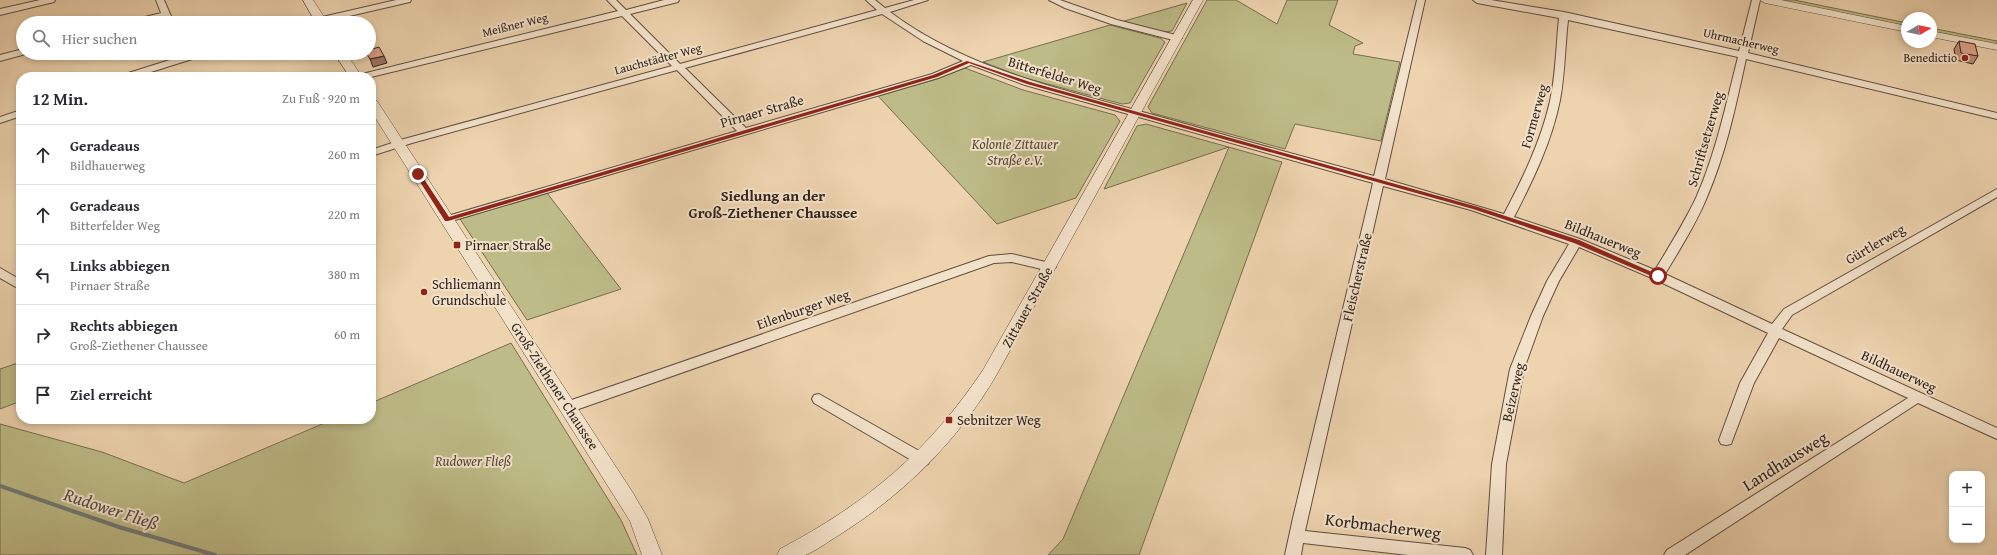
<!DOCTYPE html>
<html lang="de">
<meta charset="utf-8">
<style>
:root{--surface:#fff;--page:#f2f2f3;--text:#2b2b33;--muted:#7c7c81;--line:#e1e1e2}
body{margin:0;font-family:"Gentium Book Plus",serif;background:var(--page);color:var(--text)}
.controls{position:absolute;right:12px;bottom:12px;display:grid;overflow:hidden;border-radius:8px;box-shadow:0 2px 6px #0003}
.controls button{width:36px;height:36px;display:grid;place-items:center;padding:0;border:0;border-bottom:1px solid var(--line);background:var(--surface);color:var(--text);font:20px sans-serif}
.compass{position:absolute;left:1901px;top:12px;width:36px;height:36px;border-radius:50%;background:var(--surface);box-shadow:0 2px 6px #0003;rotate:81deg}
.stop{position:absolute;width:12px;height:12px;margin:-9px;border:3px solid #8f2418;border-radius:50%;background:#fff}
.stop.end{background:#8f2418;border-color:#fff;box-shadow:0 1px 4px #0008}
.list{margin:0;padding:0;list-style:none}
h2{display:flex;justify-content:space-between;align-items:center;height:52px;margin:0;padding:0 16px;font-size:17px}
h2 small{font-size:13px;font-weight:400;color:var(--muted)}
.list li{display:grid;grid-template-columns:26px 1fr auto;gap:12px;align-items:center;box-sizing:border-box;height:60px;padding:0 16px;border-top:1px solid var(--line)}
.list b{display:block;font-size:15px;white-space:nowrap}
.list p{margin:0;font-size:13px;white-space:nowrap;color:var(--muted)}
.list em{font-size:13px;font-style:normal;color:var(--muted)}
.icon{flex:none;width:22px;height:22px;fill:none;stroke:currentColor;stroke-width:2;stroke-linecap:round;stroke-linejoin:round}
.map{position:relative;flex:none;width:1997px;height:555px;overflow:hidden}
.search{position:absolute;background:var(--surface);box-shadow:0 2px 6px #0003;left:16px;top:16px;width:360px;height:44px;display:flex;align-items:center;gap:10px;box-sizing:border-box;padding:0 14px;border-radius:22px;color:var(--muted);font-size:15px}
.panel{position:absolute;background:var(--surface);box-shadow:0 2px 6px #0003;left:16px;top:72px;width:360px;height:352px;border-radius:16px}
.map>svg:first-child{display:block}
.green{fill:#bdbb87;stroke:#776e51}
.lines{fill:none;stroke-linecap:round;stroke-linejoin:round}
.stream{stroke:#727a77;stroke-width:4}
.minor-casing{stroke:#604e40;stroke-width:2}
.tertiary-casing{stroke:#604e40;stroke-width:1}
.minor{fill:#f3e2ca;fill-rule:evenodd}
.tertiary{fill:#f3e2ca;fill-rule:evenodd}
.wall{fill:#c18c79;stroke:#31221b}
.shaded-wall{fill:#9d7263;stroke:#31221b}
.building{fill:#e0a38d;stroke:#31221b}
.route{fill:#8f2418}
.poi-dot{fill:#8f2418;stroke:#f3e2ca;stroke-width:1.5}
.labels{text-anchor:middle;stroke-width:4;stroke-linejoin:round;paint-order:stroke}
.far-street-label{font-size:12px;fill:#31221b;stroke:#f3e2ca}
.far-poi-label{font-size:12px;fill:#31221b;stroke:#f3e2ca;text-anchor:end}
.street-label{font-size:14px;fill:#31221b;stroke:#f3e2ca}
.park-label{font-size:14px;font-style:italic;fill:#544836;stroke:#f3e2ca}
.poi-label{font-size:14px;fill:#31221b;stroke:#f3e2ca;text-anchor:start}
.neighbourhood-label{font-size:15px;font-weight:bold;fill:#31221b;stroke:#f3e2ca}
.near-street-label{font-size:17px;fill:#31221b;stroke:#f3e2ca}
.near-water-label{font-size:18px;font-style:italic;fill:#514e49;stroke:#f3e2ca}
</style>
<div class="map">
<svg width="1997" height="555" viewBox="0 0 1997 555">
<rect width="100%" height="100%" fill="#edd3ae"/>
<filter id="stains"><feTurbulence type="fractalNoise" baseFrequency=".005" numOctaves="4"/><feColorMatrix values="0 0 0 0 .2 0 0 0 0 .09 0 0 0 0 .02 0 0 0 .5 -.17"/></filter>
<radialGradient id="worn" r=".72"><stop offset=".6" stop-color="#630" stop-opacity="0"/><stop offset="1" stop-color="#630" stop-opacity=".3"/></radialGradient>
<g class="green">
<path d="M1207 0H1236L1277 24 1287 0H1338L1329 25 1363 43 1355 46 1353 54 1400 62 1381 141 1295 124 1285 149 1152 113 1148 107Z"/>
<path d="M1776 0H1794L1907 23V27Z"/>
<path d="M1187 3 1172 31 1163 32 1121 22Z"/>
<path d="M1110 25 1160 38 1165 42 1130 103 1122 104 1025 78 983 62Z"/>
<path d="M1931 28 1997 41V45L1931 31Z"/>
<path d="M965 68 1023 90 1115 115 1120 121 1076 198 997 224 878 96 937 79Z"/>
<path d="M1146 124 1282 162 1139 555H1048L1063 539 1229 147 1104 189 1137 126Z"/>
<path d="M547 193 621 289 527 320 460 219Z"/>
<path d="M511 343 621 520 637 555H0V424L102 452 184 483 334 419H371V403Z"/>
<path d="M21 362V401L0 409V369Z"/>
</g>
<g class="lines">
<path class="stream" d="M0 486 119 527 215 555"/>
<g class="minor-casing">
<g id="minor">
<path d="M40 0H55L54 2 0 15V9Z"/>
<path d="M156 0H164L174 23H166L163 17 142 23H128L129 21 161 13Z"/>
<path d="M396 0H411L410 2 319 23H304L305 21Z"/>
<path d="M607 0H616L626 10 664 0H679L678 2 630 14 680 64 877 10 866 0H875L885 8 914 0H928L890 12C963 67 1053 87 1139 111 1217 133 1296 155 1374 176L1417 0H1425L1385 179 1504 214C1523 178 1541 141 1550 101 1556 73 1556 46 1559 18L1477 3 1473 0H1491L1564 12 1739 51 1752 0H1760L1748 53 1997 113V119L1746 59C1736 105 1726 153 1707 197 1696 224 1680 249 1665 274L1772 324 1784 309 1997 189V197L1792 315 1782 329 1997 428V439L1918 403 1685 555H1664L1667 550 1908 398 1779 338 1754 383 1731 444 1726 445 1721 444 1719 440 1740 383 1768 333 1654 279 1579 247 1559 281 1543 316 1524 369 1506 464 1502 555H1486L1492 464 1510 369 1531 316 1547 281 1569 244 1471 210 1383 186 1305 531 1465 548 1470 550 1473 555H1408L1303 543 1301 555H1285L1293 518 1373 183 1025 85 971 65 938 78 448 222 442 219 444 217 737 131 677 70 412 143 371 156V150L404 139 672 66 622 16 371 77H356L358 75 618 11ZM882 14 923 41 963 61 932 74 746 128 685 68ZM1568 20 1738 57C1726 104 1716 153 1696 198 1684 223 1669 247 1655 270L1580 239 1514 217C1533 180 1552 141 1560 100 1565 73 1565 46 1568 20Z"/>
<path d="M1049 0H1060L1117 20 1180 36 1182 38 1177 41 1111 24 1065 8Z"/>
<path d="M23 49V53L26 54 0 61V55Z"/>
<path d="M192 53H207L205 55 135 77H120L122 75Z"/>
<path d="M21 110V116L0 123V117Z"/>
<path d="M1012 254 1054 264 1056 267 1050 271 1012 262 994 263 573 411 568 412 563 411 561 407 563 403 989 256Z"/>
<path d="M0 268 21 280V290L0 278Z"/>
<path d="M819 394 928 456 930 460 928 464 923 466 918 464 814 403 812 399 814 395Z"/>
</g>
</g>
<g class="tertiary-casing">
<g id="tertiary">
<path d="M303 0H313L328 23H316Z"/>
<path d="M1193 0H1203L997 374C959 440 903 495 839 535 829 541 816 551 805 555 797 555 786 555 777 555L780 549C867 503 928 452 983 370Z"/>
<path d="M1760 0H1781L1907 26V32L1765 3Z"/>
<path d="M1931 31 1997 44V50L1931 37Z"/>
<path d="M334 53H346L362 77H350Z"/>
<path d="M371 97 377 101 633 493 648 519 662 555H642L630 521 371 111Z"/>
</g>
</g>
<use href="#minor" class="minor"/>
<use href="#tertiary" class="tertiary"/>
</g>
<path class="wall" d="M1959 41 1978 56 1973 64 1956 60 1954 49Z"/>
<path class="shaded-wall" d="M384 56 387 63 373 67 370 59Z"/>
<g class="building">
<path d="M1959 41 1975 44 1978 56 1961 53Z"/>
<path d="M379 47 384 56 370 59 366 53H369V50Z"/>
</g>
<path class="route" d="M967 61 1030 82 1478 207 1579 240 1661 276 1656 278 1574 243 1473 209 1027 84 969 63 937 77 448 221H445L415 174 420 173 449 217 933 75Z"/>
<g class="poi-dot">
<circle cx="1965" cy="58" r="4"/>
<rect x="453" y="241" width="8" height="8" rx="2"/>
<circle cx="424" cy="292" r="4"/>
<rect x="945" y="416" width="8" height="8" rx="2"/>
</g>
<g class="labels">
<g class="far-street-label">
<text transform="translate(515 25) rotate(-14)" y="4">Meißner Weg</text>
<text transform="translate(1741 41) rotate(13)" y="4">Uhrmacherweg</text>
<text transform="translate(658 59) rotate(-15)" y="4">Lauchstädter Weg</text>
</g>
<g class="far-poi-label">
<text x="1957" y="62">Benedictio</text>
</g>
<g class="street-label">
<text transform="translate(1055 75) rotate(17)" y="5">Bitterfelder Weg</text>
<text transform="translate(762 111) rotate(-16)" y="5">Pirnaer Straße</text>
<text transform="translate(1534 116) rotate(-74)" y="5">Formerweg</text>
<text transform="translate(1705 139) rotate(-74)" y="5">Schriftsetzerweg</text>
<text transform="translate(1603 238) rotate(22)" y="5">Bildhauerweg</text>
<text transform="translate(1875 244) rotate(-30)" y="5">Gürtlerweg</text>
<text transform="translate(1357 277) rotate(-77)" y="5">Fleischerstraße</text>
<text transform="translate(1027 307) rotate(-61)" y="5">Zittauer Straße</text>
<text transform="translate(803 309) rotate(-19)" y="5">Eilenburger Weg</text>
<text transform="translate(1899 371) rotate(25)" y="5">Bildhauerweg</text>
<text transform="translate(555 386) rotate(57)" y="5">Groß-Ziethener Chaussee</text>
<text transform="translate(1513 392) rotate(-77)" y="5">Beizerweg</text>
</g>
<g class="park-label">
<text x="1015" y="149">Kolonie Zittauer<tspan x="1015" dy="16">Straße e.V.</tspan></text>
<text x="473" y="466">Rudower Fließ</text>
</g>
<g class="poi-label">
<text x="465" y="250">Pirnaer Straße</text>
<text x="432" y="289">Schliemann<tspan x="432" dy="16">Grundschule</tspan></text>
<text x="957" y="425">Sebnitzer Weg</text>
</g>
<g class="neighbourhood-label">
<text x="773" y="201">Siedlung an der<tspan x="773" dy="17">Groß-Ziethener Chaussee</tspan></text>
</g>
<g class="near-street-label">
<text transform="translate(1785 461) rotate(-32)" y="6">Landhausweg</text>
<text transform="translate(1383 526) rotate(7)" y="6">Korbmacherweg</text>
</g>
<g class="near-water-label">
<text transform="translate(111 509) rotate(18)" y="6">Rudower Fließ</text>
</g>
</g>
<rect width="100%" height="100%" filter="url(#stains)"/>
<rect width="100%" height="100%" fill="url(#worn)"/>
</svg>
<div class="controls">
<button>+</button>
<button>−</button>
</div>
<svg class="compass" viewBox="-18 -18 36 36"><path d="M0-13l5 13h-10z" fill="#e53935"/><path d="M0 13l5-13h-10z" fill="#7c7c81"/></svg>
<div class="stop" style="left:1658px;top:276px"></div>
<div class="stop end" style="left:418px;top:174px"></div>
<div class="search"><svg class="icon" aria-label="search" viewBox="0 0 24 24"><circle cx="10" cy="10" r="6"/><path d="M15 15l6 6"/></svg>Hier suchen</div>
<section class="panel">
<h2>12 Min.<small>Zu Fuß · 920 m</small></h2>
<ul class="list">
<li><svg class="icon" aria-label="ahead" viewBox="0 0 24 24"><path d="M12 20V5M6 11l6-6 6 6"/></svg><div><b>Geradeaus</b><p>Bildhauerweg</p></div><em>260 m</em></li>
<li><svg class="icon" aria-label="ahead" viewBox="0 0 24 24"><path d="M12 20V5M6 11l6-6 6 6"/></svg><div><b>Geradeaus</b><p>Bitterfelder Weg</p></div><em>220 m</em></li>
<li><svg class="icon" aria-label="left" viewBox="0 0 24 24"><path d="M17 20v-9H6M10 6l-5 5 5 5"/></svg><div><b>Links abbiegen</b><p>Pirnaer Straße</p></div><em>380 m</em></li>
<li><svg class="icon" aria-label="right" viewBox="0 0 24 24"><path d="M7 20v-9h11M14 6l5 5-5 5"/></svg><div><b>Rechts abbiegen</b><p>Groß-Ziethener Chaussee</p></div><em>60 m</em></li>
<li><svg class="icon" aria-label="arrive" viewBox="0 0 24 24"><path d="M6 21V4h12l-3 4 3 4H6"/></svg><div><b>Ziel erreicht</b></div></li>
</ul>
</section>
</div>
